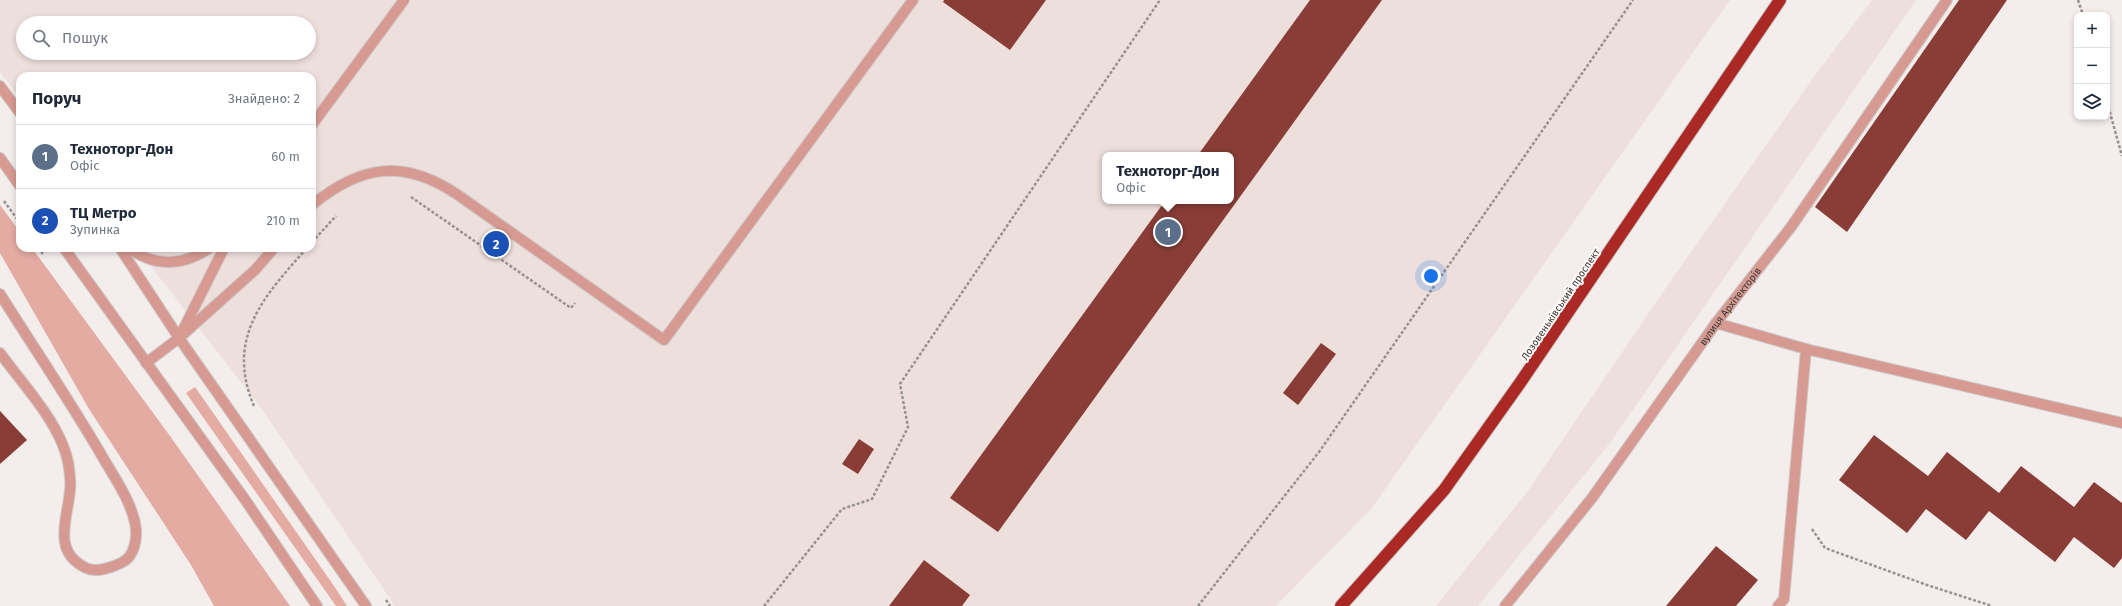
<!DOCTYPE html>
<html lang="uk">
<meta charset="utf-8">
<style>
:root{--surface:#fff;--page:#f6f6f7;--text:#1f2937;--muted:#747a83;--line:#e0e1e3;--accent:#0f766e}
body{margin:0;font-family:"Fira Sans",sans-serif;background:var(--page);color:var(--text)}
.controls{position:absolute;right:12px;top:12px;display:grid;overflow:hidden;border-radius:8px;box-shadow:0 2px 6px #0003}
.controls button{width:36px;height:36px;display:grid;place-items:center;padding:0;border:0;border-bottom:1px solid var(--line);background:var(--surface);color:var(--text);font:20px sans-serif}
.you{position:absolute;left:1431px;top:276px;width:14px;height:14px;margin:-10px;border:3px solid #fff;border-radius:50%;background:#1a73e8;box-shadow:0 0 0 6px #1a73e833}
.badge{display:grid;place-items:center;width:26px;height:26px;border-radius:50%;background:var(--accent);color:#fff;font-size:13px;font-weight:700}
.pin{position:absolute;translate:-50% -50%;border:2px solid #fff;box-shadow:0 1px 4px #0006}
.popup{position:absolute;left:1102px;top:152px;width:132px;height:52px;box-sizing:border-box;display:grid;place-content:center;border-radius:8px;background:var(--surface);filter:drop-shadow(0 1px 3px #0005);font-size:13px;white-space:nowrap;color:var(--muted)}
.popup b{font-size:15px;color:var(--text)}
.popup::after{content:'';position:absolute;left:50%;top:100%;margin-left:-8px;border:8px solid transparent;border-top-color:var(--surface)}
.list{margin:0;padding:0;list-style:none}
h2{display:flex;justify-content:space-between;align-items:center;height:52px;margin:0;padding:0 16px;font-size:17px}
h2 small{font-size:13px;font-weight:400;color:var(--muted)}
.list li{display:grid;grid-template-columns:26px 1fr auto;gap:12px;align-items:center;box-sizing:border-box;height:64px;padding:0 16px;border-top:1px solid var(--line)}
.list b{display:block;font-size:15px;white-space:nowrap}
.list p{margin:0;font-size:13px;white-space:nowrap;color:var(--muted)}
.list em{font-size:13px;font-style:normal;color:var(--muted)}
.icon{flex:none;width:22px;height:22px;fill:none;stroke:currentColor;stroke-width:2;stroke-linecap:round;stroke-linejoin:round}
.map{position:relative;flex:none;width:2122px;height:606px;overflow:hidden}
.search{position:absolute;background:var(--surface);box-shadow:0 2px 6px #0003;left:16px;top:16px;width:300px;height:44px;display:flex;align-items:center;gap:10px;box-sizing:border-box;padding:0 14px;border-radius:22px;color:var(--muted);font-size:15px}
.panel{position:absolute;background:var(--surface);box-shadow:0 2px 6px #0003;left:16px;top:72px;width:300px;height:180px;border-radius:12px}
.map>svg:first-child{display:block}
.built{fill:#eddfdc;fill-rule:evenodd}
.green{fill:#e4aba3}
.building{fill:#893d36}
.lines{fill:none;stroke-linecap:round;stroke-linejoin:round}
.lane-casing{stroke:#cec9c8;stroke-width:12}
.street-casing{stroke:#cec9c8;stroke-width:12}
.highway-casing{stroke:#cec9c8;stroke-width:14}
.path{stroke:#959291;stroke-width:2.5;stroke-dasharray:3 2;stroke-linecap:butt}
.lane{stroke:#d79a92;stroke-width:10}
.street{stroke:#d79a92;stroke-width:10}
.highway{stroke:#aa2925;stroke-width:12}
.labels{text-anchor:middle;stroke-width:4;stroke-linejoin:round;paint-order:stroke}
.street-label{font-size:10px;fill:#3a3837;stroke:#fffbfa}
</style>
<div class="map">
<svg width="2122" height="606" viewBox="0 0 2122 606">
<rect width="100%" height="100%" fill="#f3edec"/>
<g class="built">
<path d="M0 0H1730L1371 509 1276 606H395L264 412 137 248H312V76H20V98L0 72ZM23 23H309V53H23ZM1105 155H1231V201H1105Z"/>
<path d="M1872 0H1916L1610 443 1478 606H1436L1528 491 1663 292 1816 74Z"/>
</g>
<g class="green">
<path d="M0 205 20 232V248H32L170 436 290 606H214L191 565 89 409 0 253Z"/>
<path d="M195 387 334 586 347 606H336L186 393Z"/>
</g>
<g class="building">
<path d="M944 0H1046L1010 50 943 2Z"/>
<path d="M1310 0H1382L998 532 950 498 1165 201H1231V155H1198Z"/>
<path d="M1959 0H2007L1847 232 1815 207Z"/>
<path d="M1321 343 1336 354 1298 405 1283 393Z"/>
<path d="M0 411 27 440 0 464Z"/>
<path d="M1874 435 1928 476 1947 452 1999 493 2021 466 2074 507 2094 482 2122 503V558L2114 568 2074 537 2055 562 1989 511 1966 540 1926 509 1907 533 1839 480Z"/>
<path d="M859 439 874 449 858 474 842 464Z"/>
<path d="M1716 546 1758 580 1736 606H1666Z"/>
<path d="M924 560 970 595 962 606H889Z"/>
</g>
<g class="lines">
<g class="lane-casing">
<g id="lane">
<path d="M312 125 404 0"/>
<path d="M312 205C362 164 404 159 458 195L664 340 913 0"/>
<path d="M129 248C156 268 183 266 210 248"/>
<path d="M0 294C34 348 70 401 102 456 114 477 130 499 135 523 138 537 135 557 121 563 110 568 97 573 86 568 51 551 68 518 70 490 71 483 70 475 69 468 64 427 24 386 0 353"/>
<path d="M1716 323 1806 349 2122 423"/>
<path d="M182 332 224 248"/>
<path d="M146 363 179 338 255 270 274 248"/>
<path d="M1778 606 1784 599 1806 349"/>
</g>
</g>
<g class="street-casing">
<g id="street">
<path d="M0 86 20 113"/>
<path d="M0 158 20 186"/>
<path d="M64 248 246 501 317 606"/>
<path d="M120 248 179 338 366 606"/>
<path id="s1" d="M1505 606 1592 498 1716 323 1791 227 1947 0"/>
</g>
</g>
<g class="highway-casing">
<path id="highway" d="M1341 606 1444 490 1520 383 1780 0"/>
</g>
<g class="path">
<path d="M2078 0 2083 15"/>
<path d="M2107 102 2122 156"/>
<path d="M411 197 571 308 575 303"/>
<path d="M4 201 20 223"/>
<path d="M312 242 336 216"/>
<path d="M38 248 43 254"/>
<path d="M254 406C225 338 264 296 307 248"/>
<path d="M1812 529 1825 548 1927 585 1992 606"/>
<path d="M386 600 390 606"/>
<path d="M764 606 842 509 872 499 908 427 900 384 1160 0"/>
<path d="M1198 606 1319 452 1633 0"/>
</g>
<use href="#lane" class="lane"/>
<use href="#street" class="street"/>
<use href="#highway" class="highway"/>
</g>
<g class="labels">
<g class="street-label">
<text transform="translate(1560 304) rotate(-56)" y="4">Лозовеньківський проспект</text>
<text dy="4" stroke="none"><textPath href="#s1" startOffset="375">вулиця Архітекторів</textPath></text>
</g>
</g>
</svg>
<div class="controls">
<button>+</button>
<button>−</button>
<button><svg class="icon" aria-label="layers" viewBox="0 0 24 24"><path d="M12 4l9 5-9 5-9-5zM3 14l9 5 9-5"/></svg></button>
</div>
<div class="you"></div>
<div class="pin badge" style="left:1168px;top:232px;background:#5c6f8a">1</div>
<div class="popup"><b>Техноторг-Дон</b>Офіс</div>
<div class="pin badge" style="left:496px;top:244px;background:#1a4fb4">2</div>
<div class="search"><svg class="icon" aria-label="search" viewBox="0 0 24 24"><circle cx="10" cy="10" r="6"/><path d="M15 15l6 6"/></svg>Пошук</div>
<section class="panel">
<h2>Поруч<small>Знайдено: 2</small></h2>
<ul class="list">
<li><span class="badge" style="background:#5c6f8a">1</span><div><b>Техноторг-Дон</b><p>Офіс</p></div><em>60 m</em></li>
<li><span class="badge" style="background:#1a4fb4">2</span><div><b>ТЦ Метро</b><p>Зупинка</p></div><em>210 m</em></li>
</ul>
</section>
</div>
